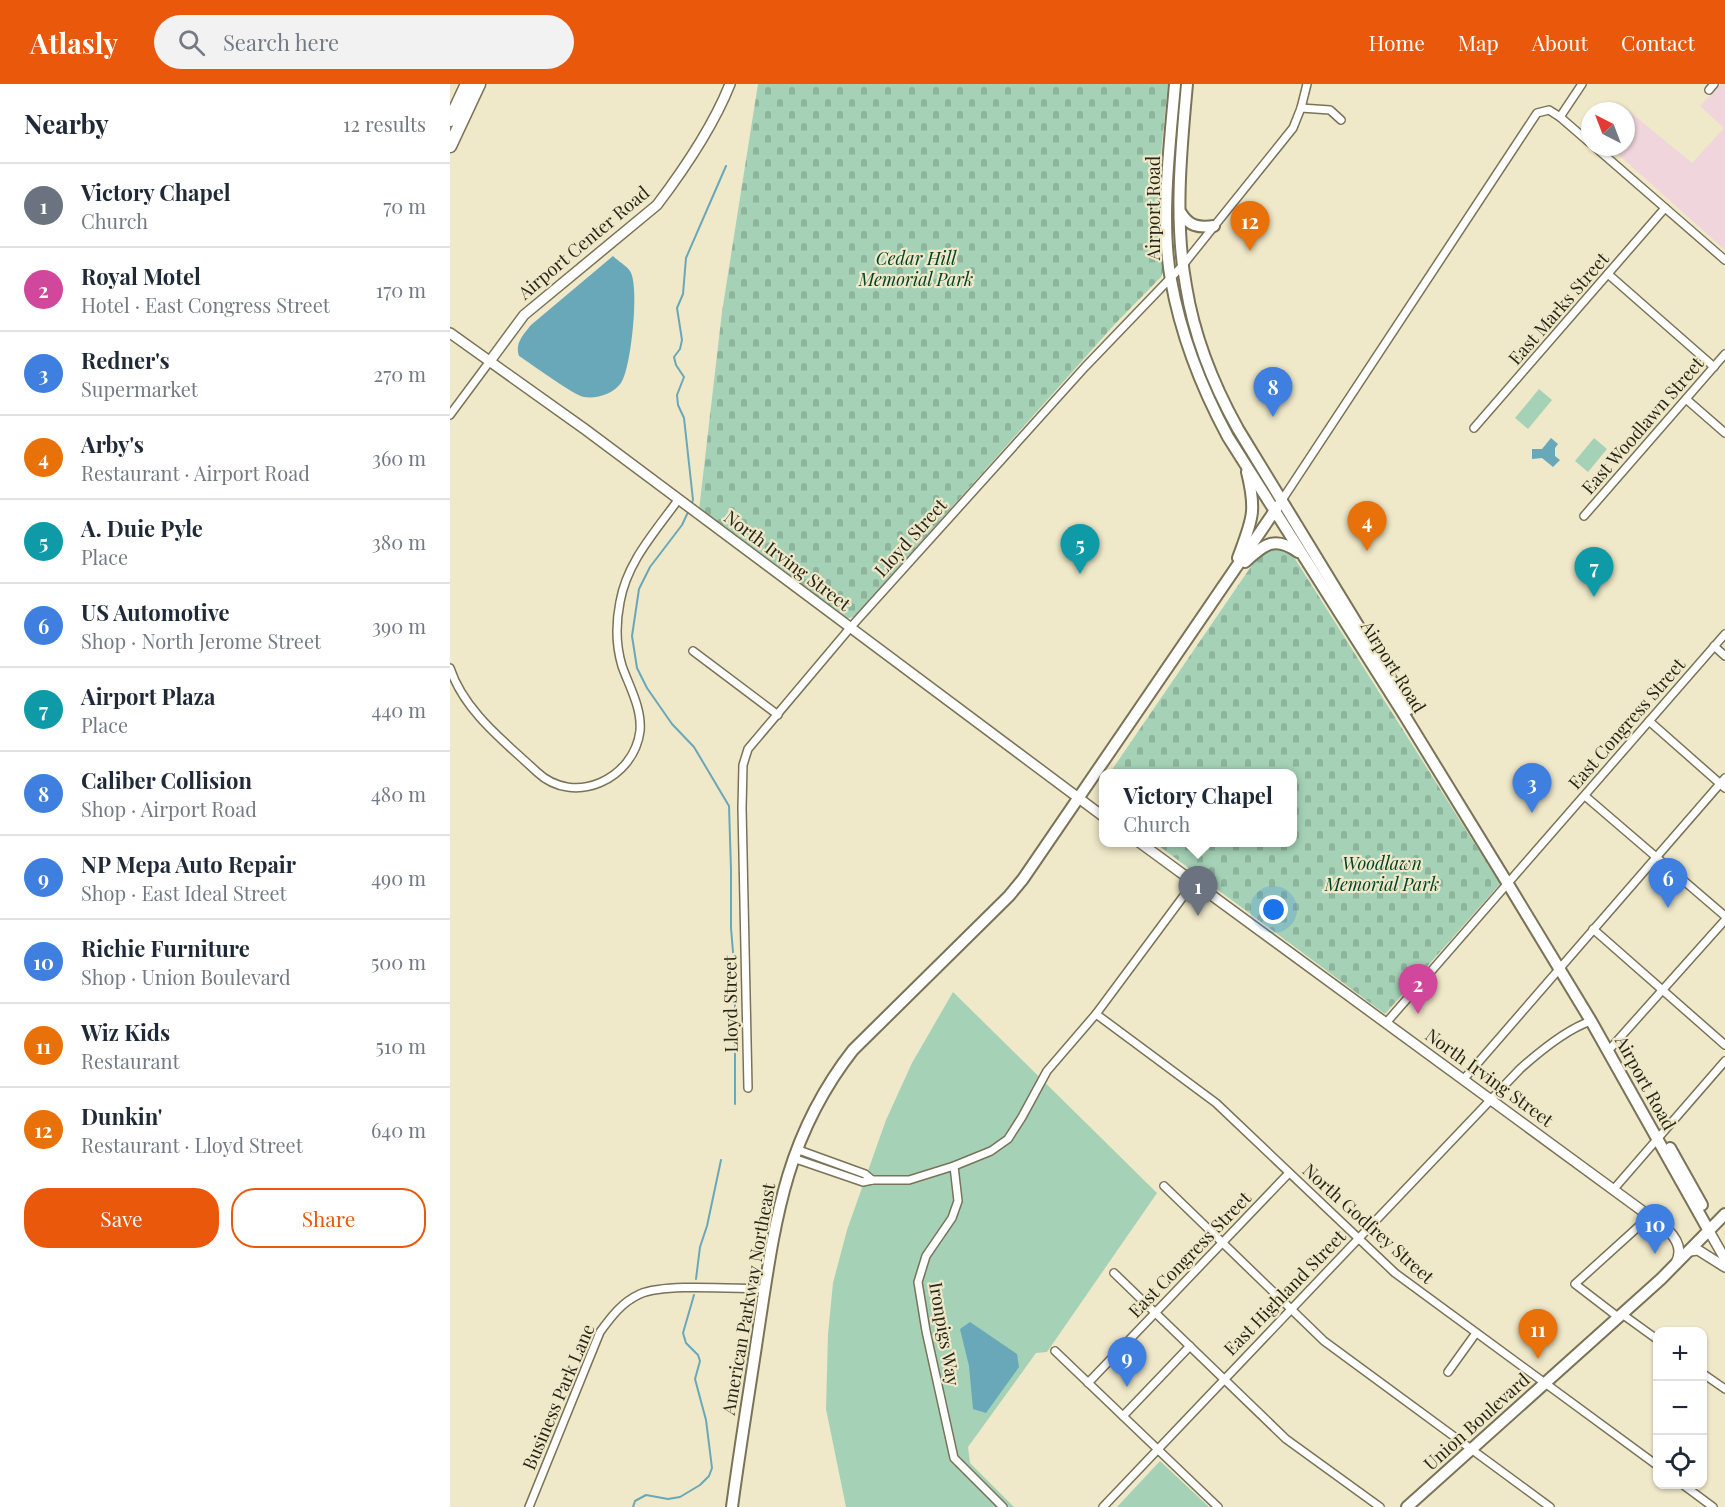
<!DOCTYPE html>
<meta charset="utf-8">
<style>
:root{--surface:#fff;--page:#f2f2f3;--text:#1f2937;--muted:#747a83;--line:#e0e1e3;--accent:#ea580c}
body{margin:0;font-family:"Playfair Display",serif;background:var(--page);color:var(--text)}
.controls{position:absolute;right:18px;bottom:18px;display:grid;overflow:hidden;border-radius:12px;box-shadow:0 2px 4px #0004}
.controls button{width:54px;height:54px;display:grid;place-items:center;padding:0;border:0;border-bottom:2px solid var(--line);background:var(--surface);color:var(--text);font:30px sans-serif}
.compass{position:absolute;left:1131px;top:18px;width:54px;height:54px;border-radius:50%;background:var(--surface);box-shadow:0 2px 4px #0004;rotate:318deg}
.you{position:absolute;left:824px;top:826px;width:21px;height:21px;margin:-15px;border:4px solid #fff;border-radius:50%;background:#1a73e8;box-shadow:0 0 0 9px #1a73e833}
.badge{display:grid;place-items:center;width:39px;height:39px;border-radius:50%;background:var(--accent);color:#fff;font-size:20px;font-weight:700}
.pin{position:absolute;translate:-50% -50px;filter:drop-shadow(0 2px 3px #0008)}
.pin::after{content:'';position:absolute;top:32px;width:21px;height:18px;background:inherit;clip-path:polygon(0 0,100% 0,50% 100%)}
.popup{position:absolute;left:649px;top:685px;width:198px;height:78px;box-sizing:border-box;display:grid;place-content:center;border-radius:12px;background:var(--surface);filter:drop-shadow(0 2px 4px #0005);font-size:20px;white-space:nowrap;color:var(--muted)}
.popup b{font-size:22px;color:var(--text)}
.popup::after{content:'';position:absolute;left:50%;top:100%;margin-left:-12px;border:12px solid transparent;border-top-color:var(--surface)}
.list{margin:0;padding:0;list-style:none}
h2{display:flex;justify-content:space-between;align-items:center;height:78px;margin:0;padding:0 24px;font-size:26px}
h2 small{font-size:20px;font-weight:400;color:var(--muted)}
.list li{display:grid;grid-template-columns:39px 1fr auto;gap:18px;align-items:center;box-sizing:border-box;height:84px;padding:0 24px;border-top:2px solid var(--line)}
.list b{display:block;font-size:22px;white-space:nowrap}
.list p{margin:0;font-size:20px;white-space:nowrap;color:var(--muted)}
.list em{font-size:20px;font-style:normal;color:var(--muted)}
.actions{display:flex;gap:12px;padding:18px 24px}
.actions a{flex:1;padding:14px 0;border:2px solid var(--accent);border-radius:24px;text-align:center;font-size:21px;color:var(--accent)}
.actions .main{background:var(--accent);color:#fff}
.icon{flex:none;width:33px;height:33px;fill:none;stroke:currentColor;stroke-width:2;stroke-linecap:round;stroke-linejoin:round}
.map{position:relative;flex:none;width:1275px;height:1423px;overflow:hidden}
header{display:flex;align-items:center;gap:36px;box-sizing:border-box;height:84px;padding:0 30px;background:var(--accent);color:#fff}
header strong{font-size:28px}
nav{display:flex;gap:33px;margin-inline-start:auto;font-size:21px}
.search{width:420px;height:54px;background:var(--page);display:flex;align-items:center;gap:15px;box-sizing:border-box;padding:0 21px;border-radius:33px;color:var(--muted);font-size:22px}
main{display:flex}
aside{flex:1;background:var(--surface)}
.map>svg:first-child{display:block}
.industrial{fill:#f0d6dc}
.cemetery{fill:url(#cemetery-stones)}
.park{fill:#a5d2b7}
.water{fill:#69a8b9}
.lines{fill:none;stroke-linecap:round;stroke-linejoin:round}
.stream{stroke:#69a8b9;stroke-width:2}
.street-casing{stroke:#797358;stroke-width:10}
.secondary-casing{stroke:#797358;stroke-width:12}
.primary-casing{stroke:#797358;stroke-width:14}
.highway-casing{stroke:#797358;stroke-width:15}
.street{stroke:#fff;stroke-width:7}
.secondary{stroke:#fff;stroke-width:9}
.primary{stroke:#fff;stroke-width:10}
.highway{stroke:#fff;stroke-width:12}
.labels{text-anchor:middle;stroke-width:4.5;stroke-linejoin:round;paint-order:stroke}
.street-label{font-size:18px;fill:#28261a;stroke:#efe8c9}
.park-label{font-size:18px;font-style:italic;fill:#004428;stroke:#efe8c9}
</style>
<header>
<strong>Atlasly</strong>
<div class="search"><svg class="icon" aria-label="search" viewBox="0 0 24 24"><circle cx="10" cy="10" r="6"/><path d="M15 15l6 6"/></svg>Search here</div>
<nav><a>Home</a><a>Map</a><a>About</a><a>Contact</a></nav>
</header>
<main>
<aside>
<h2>Nearby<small>12 results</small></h2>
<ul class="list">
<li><span class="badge" style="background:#6b7280">1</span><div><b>Victory Chapel</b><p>Church</p></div><em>70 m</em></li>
<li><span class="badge" style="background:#d1479c">2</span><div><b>Royal Motel</b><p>Hotel · East Congress Street</p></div><em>170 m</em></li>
<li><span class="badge" style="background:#3f7fe0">3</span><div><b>Redner's</b><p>Supermarket</p></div><em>270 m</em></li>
<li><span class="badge" style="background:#e8710a">4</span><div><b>Arby's</b><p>Restaurant · Airport Road</p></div><em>360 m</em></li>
<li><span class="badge" style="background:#0f9aa8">5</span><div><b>A. Duie Pyle</b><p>Place</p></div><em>380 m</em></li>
<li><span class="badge" style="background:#3f7fe0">6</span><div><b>US Automotive</b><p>Shop · North Jerome Street</p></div><em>390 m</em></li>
<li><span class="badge" style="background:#0f9aa8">7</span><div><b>Airport Plaza</b><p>Place</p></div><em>440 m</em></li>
<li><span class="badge" style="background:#3f7fe0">8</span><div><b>Caliber Collision</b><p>Shop · Airport Road</p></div><em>480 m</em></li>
<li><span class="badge" style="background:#3f7fe0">9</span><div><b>NP Mepa Auto Repair</b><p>Shop · East Ideal Street</p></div><em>490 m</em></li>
<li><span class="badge" style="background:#3f7fe0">10</span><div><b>Richie Furniture</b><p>Shop · Union Boulevard</p></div><em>500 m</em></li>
<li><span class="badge" style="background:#e8710a">11</span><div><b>Wiz Kids</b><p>Restaurant</p></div><em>510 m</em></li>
<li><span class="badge" style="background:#e8710a">12</span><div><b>Dunkin'</b><p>Restaurant · Lloyd Street</p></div><em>640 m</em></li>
</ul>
<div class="actions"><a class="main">Save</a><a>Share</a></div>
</aside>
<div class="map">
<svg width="1275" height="1423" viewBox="0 0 1275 1423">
<defs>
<pattern id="cemetery-stones" width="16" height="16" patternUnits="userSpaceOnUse" patternTransform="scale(1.5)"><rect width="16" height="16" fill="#a5d2b7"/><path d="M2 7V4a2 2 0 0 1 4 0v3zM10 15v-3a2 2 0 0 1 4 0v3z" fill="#8eb49d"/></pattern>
</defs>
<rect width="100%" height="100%" fill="#efe8c9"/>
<path class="industrial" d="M1271 0H1275V166L1160 63H1176V32L1180 28 1242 79 1274 44 1250 22Z"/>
<g class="cemetery">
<path d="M308 0H718L711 69 709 132 714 186 711 193 664 241 404 533 394 535 249 426 272 228Z"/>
<path d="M831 462 842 470 1050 800 935 930 705 759 843 758V690H659L800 484 814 467Z"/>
</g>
<g class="park">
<path d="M1089 305 1102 316 1078 345 1065 334Z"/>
<path d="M1144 354 1157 365 1138 388 1125 377Z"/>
<path d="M503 908 707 1109 597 1268 586 1269 518 1363 520 1379 564 1423H396L376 1325 378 1250 383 1199 397 1146 436 1036 462 979Z"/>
<path d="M710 1377 759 1423H667Z"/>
</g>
<g class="water">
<path d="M163 172C168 177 177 182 180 187 190 201 181 286 171 299 163 310 147 315 134 313 125 312 80 279 69 272 65 259 73 251 81 241Z"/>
<path d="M1101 354 1108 360 1105 364V372L1110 376 1103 383 1092 374 1082 375V365H1092Z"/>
<path d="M520 1238 567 1270 569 1283 536 1329 523 1325 519 1282 510 1245Z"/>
</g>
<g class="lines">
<g class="stream">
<path d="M241 421 243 416 234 334 228 321 227 311 234 293 226 281 224 273 230 265 232 256 227 224 233 210 236 174 276 82"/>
<path d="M239 426 232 441 200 483 189 505 182 552 187 584 197 604 222 640 244 663 279 722 281 786V844L285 892V1020"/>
<path d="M246 1195 250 1163 257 1142 271 1076"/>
<path d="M183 1423 185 1417 196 1411 218 1415 230 1413 250 1401 259 1392 262 1384 256 1336 245 1295 250 1277 248 1271 236 1259 233 1249 244 1211"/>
</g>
<g class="street-casing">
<g id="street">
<path d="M1259 6 1264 0"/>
<path d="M851 24 880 26 891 36"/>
<path d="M1110 33 1132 0"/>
<path d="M1145 63 1275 176"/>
<path d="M1158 190 1264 283"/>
<path d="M1236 315 1275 349"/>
<path d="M0 331 40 277"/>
<path d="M1024 344 1215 124"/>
<path d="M832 416 1087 29 1099 26 1110 33 1140 59"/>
<path d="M1134 432 1275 270"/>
<path d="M1264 562 1275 572"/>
<path d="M243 567 328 631"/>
<path d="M0 584C14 627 55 658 87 688 124 723 184 695 190 647 192 624 179 602 172 582 166 562 166 538 170 518 177 478 205 448 228 416"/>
<path d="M1199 637 1275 704"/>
<path d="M1135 712 1275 832"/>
<path d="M1143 845 1275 961"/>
<path d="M646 930 766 1019 945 1189 1208 1382"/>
<path d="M936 939 1275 550"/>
<path d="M1158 967 1275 836"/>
<path d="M1013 996 1275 694"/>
<path d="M298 1004 292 724 293 681 298 665 400 544 635 283 733 181 843 44 851 24 857 0"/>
<path d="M346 1065 415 1090 422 1096"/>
<path d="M343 1074 413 1098 422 1096H459L504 1082 508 1117 502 1134 476 1172 468 1198 476 1247 504 1374 553 1423"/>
<path d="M504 1082 541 1067 558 1055 572 1033 597 987 646 930 744 798"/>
<path d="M714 1102 874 1257 1100 1423"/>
<path d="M1163 1106 1275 977"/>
<path d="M664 1189 836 1355 930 1423"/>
<path d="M1172 1230 1208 1256"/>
<path d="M1168 1233 1125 1200 1199 1133"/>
<path d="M605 1267 768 1423"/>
<path d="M998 1288 1026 1249"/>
<path d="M1252 1289 1275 1305"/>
<path d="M638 1299 839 1089"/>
<path d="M673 1332 740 1262"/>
<path d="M1232 1400 1263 1423"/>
<path d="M79 1423 150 1248C161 1233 172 1218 190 1210 215 1199 285 1205 315 1205"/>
<path d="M653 1423 1070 985C1089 968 1117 945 1141 937"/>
</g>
</g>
<g class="secondary-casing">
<g id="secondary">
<path d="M0 249 136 346 654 733"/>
<path d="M40 277 74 231 207 121C235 84 263 43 280 0"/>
<path d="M689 758 1217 1145C1227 1155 1233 1166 1226 1179"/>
<path d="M1259 1147 1275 1175"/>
<path d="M1240 1167 1248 1166 1275 1183"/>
</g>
</g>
<g class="primary-casing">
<g id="primary">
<path d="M725 0C720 59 710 138 721 196 731 252 751 303 778 353L953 629 1058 800 1141 937 1259 1147"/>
<path d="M737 0C731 66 724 136 736 202 744 252 763 300 788 345L959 625"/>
<path d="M731 129C739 142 748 144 764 142"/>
<path d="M788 474C802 436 807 428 797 388"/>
<path d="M795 478C814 461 824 451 848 468"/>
<path d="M1220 1064 1252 1121"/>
<path d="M282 1423C290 1363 300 1303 309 1242 325 1137 335 1053 403 966L559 812 573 795 828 422"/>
<path d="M957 1423 1211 1195 1275 1130"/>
</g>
</g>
<g class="highway-casing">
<g id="highway">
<path d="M0 36 17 0"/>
<path d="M0 62 29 0"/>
</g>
</g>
<use href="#street" class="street"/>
<use href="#secondary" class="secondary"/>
<use href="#primary" class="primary"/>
<use href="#highway" class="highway"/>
</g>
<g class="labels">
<g class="street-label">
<text transform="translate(704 124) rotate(-90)" y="6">Airport Road</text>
<text transform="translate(134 159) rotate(-40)" y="6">Airport Center Road</text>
<text transform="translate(1109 225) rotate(-49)" y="6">East Marks Street</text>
<text transform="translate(1193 342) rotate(-49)" y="6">East Woodlawn Street</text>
<text transform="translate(461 454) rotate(-48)" y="6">Lloyd Street</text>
<text transform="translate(337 477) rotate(37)" y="6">North Irving Street</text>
<text transform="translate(943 583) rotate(58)" y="6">Airport Road</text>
<text transform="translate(1177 640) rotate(-49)" y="6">East Congress Street</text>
<text transform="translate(281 920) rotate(-91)" y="6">Lloyd Street</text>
<text transform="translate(1039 994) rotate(36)" y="6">North Irving Street</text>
<text transform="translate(1195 999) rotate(61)" y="6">Airport Road</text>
<text transform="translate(918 1140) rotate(42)" y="6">North Godfrey Street</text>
<text transform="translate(740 1171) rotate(-46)" y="6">East Congress Street</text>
<text transform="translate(835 1209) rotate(-46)" y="6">East Highland Street</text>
<text transform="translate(299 1215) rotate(-80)" y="6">American Parkway Northeast</text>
<text transform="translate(494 1250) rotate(80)" y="6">Ironpigs Way</text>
<text transform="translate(109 1313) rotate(-67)" y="6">Business Park Lane</text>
<text transform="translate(1027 1338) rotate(-42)" y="6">Union Boulevard</text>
</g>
<g class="park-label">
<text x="466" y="181">Cedar Hill<tspan x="466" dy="21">Memorial Park</tspan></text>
<text x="932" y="786">Woodlawn<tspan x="932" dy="21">Memorial Park</tspan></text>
</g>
</g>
</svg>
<div class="controls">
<button>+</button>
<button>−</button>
<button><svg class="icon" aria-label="locate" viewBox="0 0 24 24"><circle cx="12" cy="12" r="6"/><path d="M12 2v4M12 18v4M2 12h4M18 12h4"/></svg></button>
</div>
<svg class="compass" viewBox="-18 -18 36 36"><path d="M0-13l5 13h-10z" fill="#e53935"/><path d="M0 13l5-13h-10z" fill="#747a83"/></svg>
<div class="you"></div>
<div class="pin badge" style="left:748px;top:832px;background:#6b7280">1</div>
<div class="popup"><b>Victory Chapel</b>Church</div>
<div class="pin badge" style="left:968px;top:930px;background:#d1479c">2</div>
<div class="pin badge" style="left:1082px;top:729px;background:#3f7fe0">3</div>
<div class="pin badge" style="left:917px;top:467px;background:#e8710a">4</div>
<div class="pin badge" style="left:630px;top:490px;background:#0f9aa8">5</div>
<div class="pin badge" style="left:1218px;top:824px;background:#3f7fe0">6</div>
<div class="pin badge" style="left:1144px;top:513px;background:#0f9aa8">7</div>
<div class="pin badge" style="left:823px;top:333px;background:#3f7fe0">8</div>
<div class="pin badge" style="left:677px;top:1303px;background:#3f7fe0">9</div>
<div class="pin badge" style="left:1205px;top:1170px;background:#3f7fe0">10</div>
<div class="pin badge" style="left:1088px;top:1275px;background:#e8710a">11</div>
<div class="pin badge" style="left:800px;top:167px;background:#e8710a">12</div>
</div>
</main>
